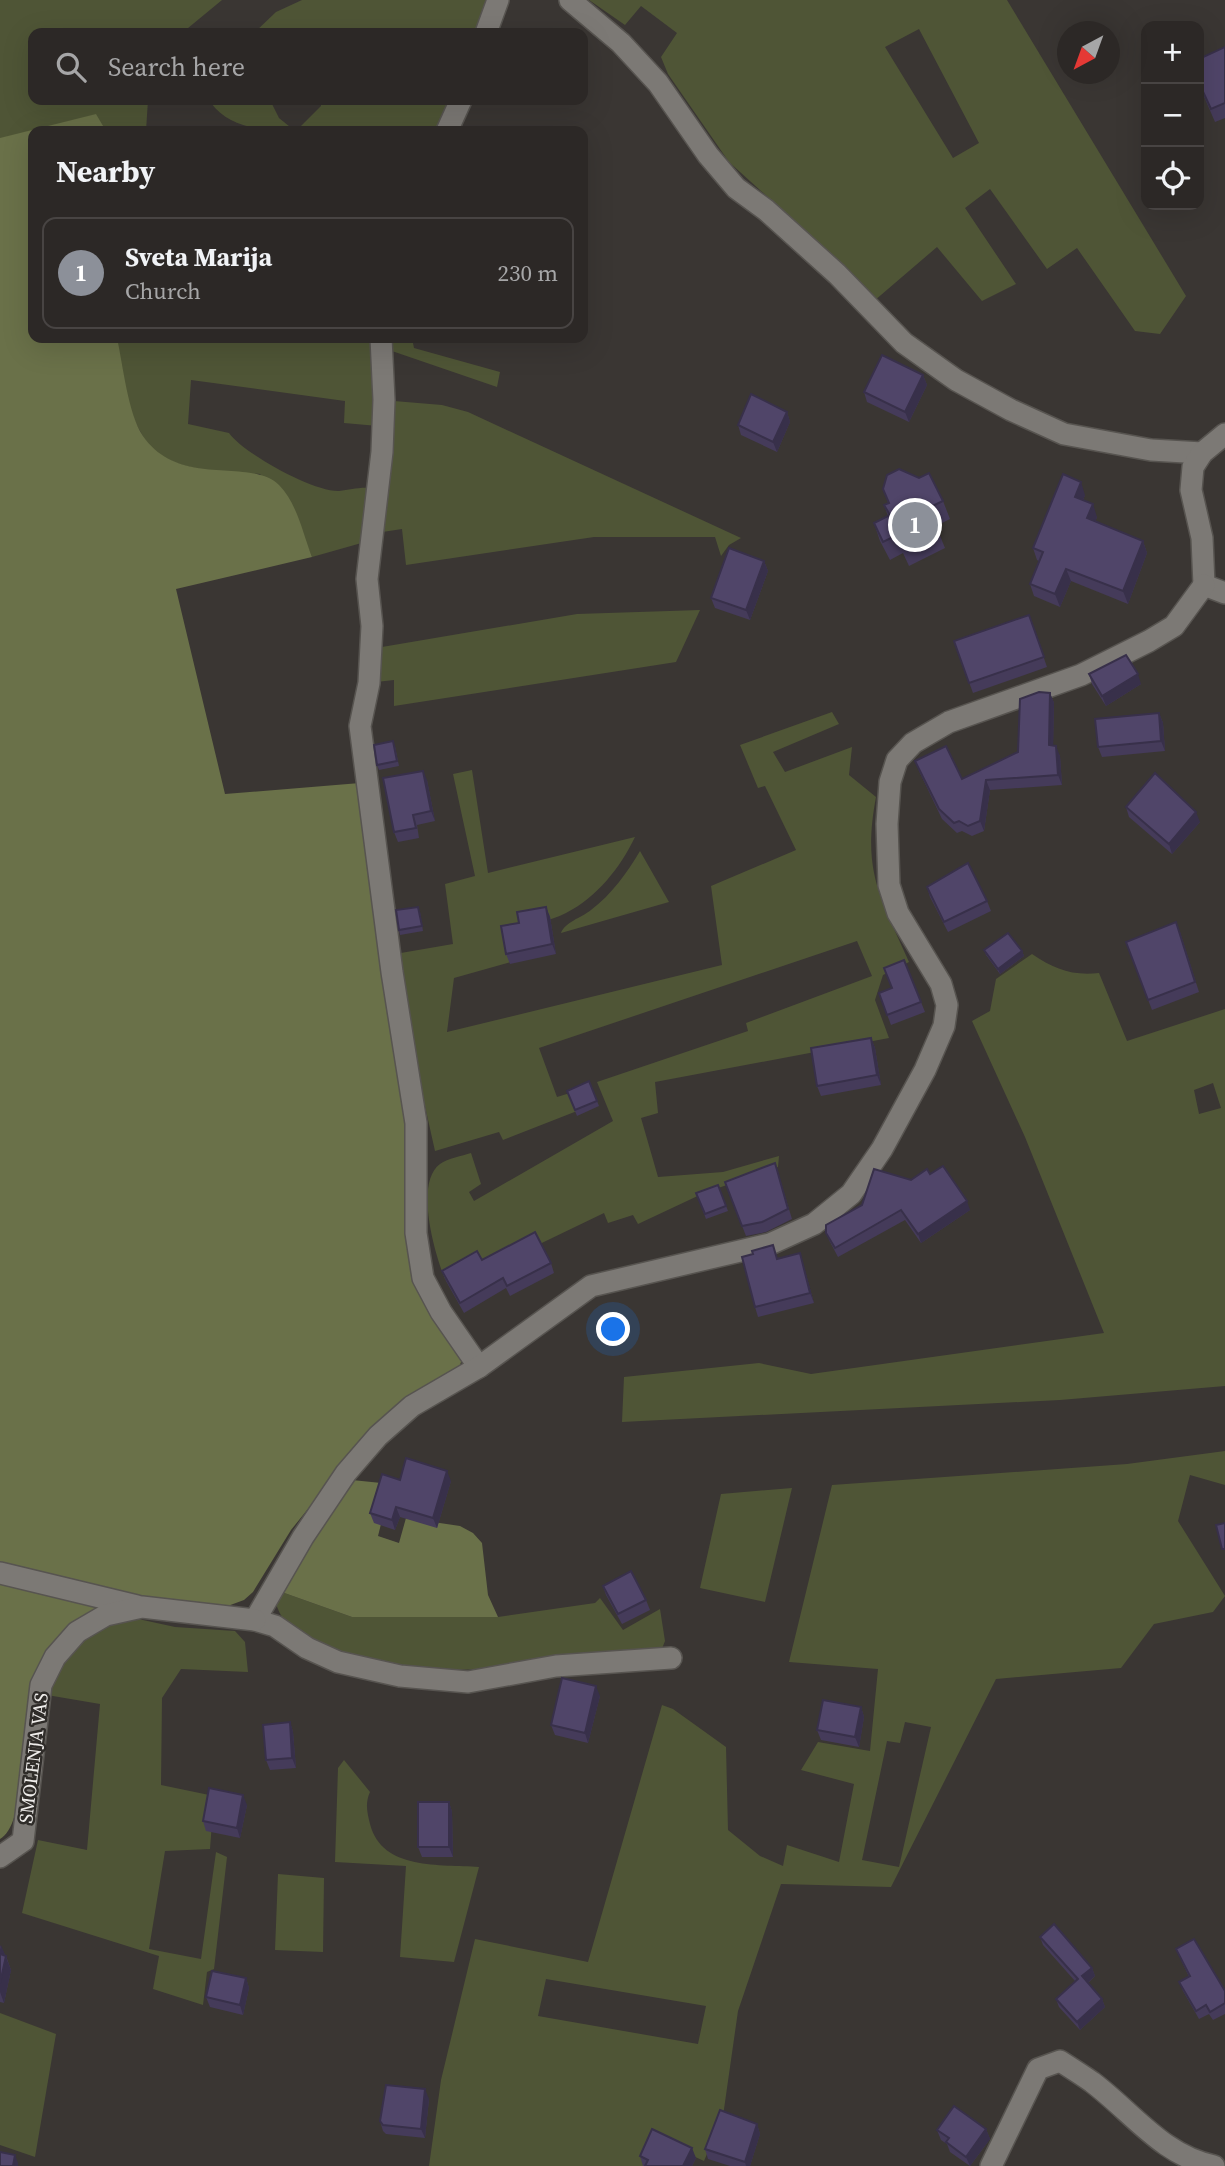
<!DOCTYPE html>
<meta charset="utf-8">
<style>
:root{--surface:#2c2826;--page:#34302e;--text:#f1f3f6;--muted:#a6a6a7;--line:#484443;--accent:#8c9099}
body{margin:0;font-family:"Source Serif 4",serif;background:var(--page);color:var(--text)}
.controls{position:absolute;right:21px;top:21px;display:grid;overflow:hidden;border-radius:14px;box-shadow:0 7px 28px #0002}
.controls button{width:63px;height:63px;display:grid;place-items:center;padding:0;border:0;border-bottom:2px solid var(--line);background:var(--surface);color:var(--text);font:35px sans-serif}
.compass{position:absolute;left:1057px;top:21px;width:63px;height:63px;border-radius:50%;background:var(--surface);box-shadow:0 7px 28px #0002;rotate:221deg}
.you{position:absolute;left:614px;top:1330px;width:24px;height:24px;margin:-18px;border:5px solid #fff;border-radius:50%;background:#1a73e8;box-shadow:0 0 0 10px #1a73e833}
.badge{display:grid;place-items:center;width:46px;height:46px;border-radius:50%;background:var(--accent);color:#fff;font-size:23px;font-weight:700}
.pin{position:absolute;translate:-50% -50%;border:4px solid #fff;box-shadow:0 2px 7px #0006}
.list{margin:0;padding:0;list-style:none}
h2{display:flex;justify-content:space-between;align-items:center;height:91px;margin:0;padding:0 28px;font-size:30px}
h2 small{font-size:23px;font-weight:400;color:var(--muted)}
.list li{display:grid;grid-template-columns:46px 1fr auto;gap:21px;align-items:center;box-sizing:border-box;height:112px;margin:0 14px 14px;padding:0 14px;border:2px solid var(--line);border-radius:14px}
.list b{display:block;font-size:26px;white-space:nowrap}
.list p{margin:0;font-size:23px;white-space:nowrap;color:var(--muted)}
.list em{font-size:23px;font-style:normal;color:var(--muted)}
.icon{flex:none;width:38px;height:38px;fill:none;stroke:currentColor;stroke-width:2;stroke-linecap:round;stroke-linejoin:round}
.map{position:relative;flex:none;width:1225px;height:2166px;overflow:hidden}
.search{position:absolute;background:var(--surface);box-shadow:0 7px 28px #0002;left:28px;top:28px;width:560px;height:77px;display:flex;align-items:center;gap:18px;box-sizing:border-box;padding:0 24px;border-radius:14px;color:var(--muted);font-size:26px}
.panel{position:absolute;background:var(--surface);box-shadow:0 7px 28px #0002;left:28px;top:126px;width:560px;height:217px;border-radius:14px}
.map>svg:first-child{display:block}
.green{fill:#4f5536;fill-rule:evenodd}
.forest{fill:#6a7149}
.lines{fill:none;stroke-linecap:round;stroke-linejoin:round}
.street-casing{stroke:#575450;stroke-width:24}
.street{stroke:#7c7975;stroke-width:21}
.wall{fill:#453b5a}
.shaded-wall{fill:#38304a}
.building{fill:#504569;stroke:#38304a;stroke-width:2}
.labels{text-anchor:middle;stroke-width:5;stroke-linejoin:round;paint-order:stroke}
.street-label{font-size:19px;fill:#efedeb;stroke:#2f2c29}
</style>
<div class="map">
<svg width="1225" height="2166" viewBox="0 0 1225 2166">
<rect width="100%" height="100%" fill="#3a3633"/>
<g class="green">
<path d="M0 0H222L182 33H33V100H148L146 131H33L0 185Z"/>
<path d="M302 0H490L480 33H254L276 12Z"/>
<path d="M589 0H1007L1186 296 1160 334 1135 331 1077 248 1047 269 990 189 965 208 1016 284 982 301 937 247 874 301 802 228 729 162 668 74 661 57 677 33 641 6 625 25ZM919 29 979 143 953 158 885 47Z"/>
<path d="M212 100H270L279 118 295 131C266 131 230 129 211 103Z"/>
<path d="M321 100H457L442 131H296L321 106Z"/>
<path d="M102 338H375L378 426 344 423 345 401 191 380 188 424 229 433C243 453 313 492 339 491 350 490 358 487 371 488L365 542 312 557 304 538 260 474C230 473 180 472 155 451 135 435 113 364 102 338Z"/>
<path d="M389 338H412L414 348 500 372 497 387 389 350Z"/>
<path d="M394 401 442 405 468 412 741 538 729 545 721 556 715 537H594L406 565 402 529 376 533Z"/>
<path d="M700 610 676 662 394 706V680L376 682V648L577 614Z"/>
<path d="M832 712 839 724 773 752 785 772 852 747 849 775 876 797C862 872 880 896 909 962L883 975 875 1000 889 1038 655 1082 658 1113 641 1118 658 1177 723 1172 779 1156 778 1167 704 1193 638 1224 633 1215 608 1223 604 1213 496 1265 445 1279C435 1255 414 1183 440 1164 448 1158 462 1156 471 1153L481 1184 469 1192 474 1201 613 1121 597 1082 748 1031 746 1023 872 976 857 941 539 1048 557 1097 570 1093 577 1111 503 1140 499 1132 435 1151 410 1039 395 954 453 944 445 884 475 876 453 774 472 770 488 873 635 837C620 868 597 897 566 913 550 922 526 924 508 929L511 962 454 978 447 1032 722 965 711 886 796 850 765 786 758 788 740 745Z"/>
<path d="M640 851 669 902 561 933C565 922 581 918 591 910 612 894 627 873 640 851Z"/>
<path d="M1032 954C1054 969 1072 976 1099 973L1127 1041 1225 1009V1386L1060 1400 622 1422 624 1377 759 1363 811 1374 1104 1333 1025 1137 972 1021 990 1011 996 979ZM1213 1083 1221 1108 1199 1114 1194 1090Z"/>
<path d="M1225 1451V1485L1190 1475 1178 1521 1225 1596 1213 1612 1154 1624 1121 1668 996 1679 891 1887 781 1884 738 2011 723 2116 704 2161 656 2139 646 2166H429L441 2080 475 1939 588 1962 662 1705 673 1709 726 1747 728 1830 760 1856 783 1866 787 1845 839 1862 854 1784 801 1770 818 1742 870 1751 878 1669 789 1662 832 1485 1127 1464ZM905 1722 931 1727 899 1867 862 1860 887 1741 900 1743ZM546 1979 706 2006 698 2044 538 2016Z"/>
<path d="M792 1488 765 1602 700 1588 721 1494Z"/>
<path d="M276 1590 352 1617H498L595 1603 600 1598 623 1630 660 1609 665 1641 661 1651C559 1661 390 1696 303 1633 296 1628 286 1623 282 1617 278 1611 276 1603 273 1597Z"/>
<path d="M120 1615 175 1627 235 1631 245 1642 248 1672 181 1669 162 1698 161 1785 214 1796 210 1849 165 1851 149 1949 201 1959 216 1852 227 1857 214 1969 207 1972 203 2005 153 1989 159 1956 22 1913 38 1840 87 1850 100 1704 47 1695 68 1649Z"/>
<path d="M344 1760 370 1792C365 1803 367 1812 370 1824 382 1871 441 1864 479 1867L454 1962 400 1957 406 1866 335 1862 338 1768Z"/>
<path d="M278 1874 324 1878 323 1952 275 1950Z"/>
<path d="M0 2013 56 2034 35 2157 0 2145Z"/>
</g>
<g class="forest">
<path d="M96 114 106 131H33V338H117C123 365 128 414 143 436 179 489 252 457 279 485 297 503 303 534 312 557L176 589 225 794 360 783 418 1161 412 1248 463 1356 458 1371 340 1469 291 1530 253 1592 244 1600 225 1607 129 1601C114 1613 39 1671 35 1681 20 1716 29 1823 0 1839V138Z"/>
<path d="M352 1480 391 1484 378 1536 399 1543 406 1518 460 1526 473 1533 482 1543 488 1595 498 1617H352L276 1590Z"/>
</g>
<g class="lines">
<g class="street-casing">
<g id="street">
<path d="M570 0 621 43 658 83 708 155 736 188 766 210 837 274 904 343 956 380 1011 410 1064 434 1151 450 1202 453"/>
<path d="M486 33 498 0"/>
<path d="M447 131 461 100"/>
<path d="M381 338 384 400 382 452 367 579 372 626 369 683 360 726 392 972 416 1123V1233L423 1278 441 1312 479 1367"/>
<path d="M1225 434 1202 453 1193 467 1191 490 1202 538 1204 585 1225 593"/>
<path d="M0 1573 137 1606"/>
<path d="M671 1658 556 1666 468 1682 400 1676 338 1662 307 1648 275 1626 255 1620 303 1537 346 1473 378 1436 412 1406 479 1367 591 1286 770 1244 814 1224 851 1194 882 1149 925 1070 944 1026 947 1005 941 984 898 913 889 885 887 824 890 782 897 760 913 743 949 722 1081 675 1149 641 1174 626 1204 585"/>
<path d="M0 1857 23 1841 41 1685 55 1657 77 1632 106 1615 142 1607 255 1620"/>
<path d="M991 2166 1038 2069 1060 2061C1071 2068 1082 2075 1092 2082 1132 2112 1163 2156 1214 2166"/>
</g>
</g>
<use href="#street" class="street"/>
</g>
<g class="wall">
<path d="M1225 47V118L1215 122 1199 85V56L1201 58Z"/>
<path d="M923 375 927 385 909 422 867 402 864 392Z"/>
<path d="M787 412 790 422 777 452 741 435 738 425Z"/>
<path d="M883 489 943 501 950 519 936 526 945 548 909 566 903 553 890 560 880 541 874 523 888 516 884 505 888 503Z"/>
<path d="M1085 495 1083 500 1097 517 1095 522 1143 541 1147 553 1128 604 1071 581 1060 607 1034 596 1030 584 1039 561 1037 560 1033 548Z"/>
<path d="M764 561 768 571 750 620 715 608 711 598Z"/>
<path d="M1029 615 1047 667 973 693 954 641Z"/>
<path d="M1089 674 1141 684 1106 706 1092 684Z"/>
<path d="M1050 693 1054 703 1053 745 1060 756 1062 785 990 790 984 831 972 836 962 831 957 833 942 819 919 771 915 761 962 779 1018 752Z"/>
<path d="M1159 713 1163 723 1165 751 1102 757 1098 747Z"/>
<path d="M395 746 399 766 379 770 377 765Z"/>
<path d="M427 780 435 821 417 825 419 838 398 842 394 832Z"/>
<path d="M1126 807 1200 822 1172 854 1129 817Z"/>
<path d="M927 887 987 901 991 911 948 932 930 897Z"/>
<path d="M546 907 550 917 556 954 510 964 506 954 519 923Z"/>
<path d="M420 912 423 931 400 935 399 930Z"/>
<path d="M1180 932 1199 992 1152 1010 1126 942Z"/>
<path d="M984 950 1022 951 1024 956 1000 974 986 955Z"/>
<path d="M904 960 925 1012 891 1025 879 993 891 988Z"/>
<path d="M871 1038 875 1048 881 1085 821 1096 817 1086Z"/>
<path d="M589 1081 599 1106 577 1116 567 1091Z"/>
<path d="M775 1163 792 1219 766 1232 746 1236 725 1182Z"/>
<path d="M930 1174 970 1210 921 1243 905 1220 838 1257 830 1242 826 1233 911 1180Z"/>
<path d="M718 1185 728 1211 706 1219 696 1193Z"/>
<path d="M800 1253 814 1303 758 1317 755 1307 778 1258Z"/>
<path d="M551 1263 554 1273 510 1296 506 1288 464 1313 446 1281 442 1271Z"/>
<path d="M400 1480 451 1481 437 1528 400 1517 395 1530 374 1523 370 1513Z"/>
<path d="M603 1586 646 1600 650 1610 622 1624 606 1595Z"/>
<path d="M600 1696 588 1743 555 1735 551 1725Z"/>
<path d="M861 1707 864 1717 859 1747 821 1740 817 1730Z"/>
<path d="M290 1722 293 1732 296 1768 270 1770 266 1760Z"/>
<path d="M449 1802 452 1812 453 1857H422L418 1847Z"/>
<path d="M247 1805 240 1838 206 1831 203 1821Z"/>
<path d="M1040 1937 1092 1968 1095 1976 1088 1983 1102 1999 1105 2007 1080 2030 1059 2007 1056 1999 1075 1981 1043 1945Z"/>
<path d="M0 1945 5 1955 6 1956 11 1970 4 2003 0 2002Z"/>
<path d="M1176 1949 1225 1991V2014L1213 2020 1209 2014 1199 2019 1183 1991 1179 1982 1189 1977Z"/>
<path d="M246 1978 249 1988 243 2015 210 2007 206 1997Z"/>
<path d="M429 2099 425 2138 386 2134 383 2131 380 2121Z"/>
<path d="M757 2124 760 2134 750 2166H730L708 2159 705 2149Z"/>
<path d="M986 2129 990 2139 970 2166 950 2152 947 2144 941 2140 937 2130Z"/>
<path d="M640 2156 696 2158 692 2166H643Z"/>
</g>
<g class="shaded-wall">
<path d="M923 375 927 385 909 422 905 412Z"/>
<path d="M787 412 790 422 777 452 773 442Z"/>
<path d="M1081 482 1085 495 1080 509 1075 497Z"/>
<path d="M1093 504 1097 517 1092 531 1087 518Z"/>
<path d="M1143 541 1147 553 1128 604 1123 591Z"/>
<path d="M764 561 768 571 750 620 746 610Z"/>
<path d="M1066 569 1071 581 1060 607 1055 594Z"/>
<path d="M1138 674 1141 684 1106 706 1102 696Z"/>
<path d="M1050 693 1054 703 1053 755 1049 745Z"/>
<path d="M1159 713 1163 723 1165 751 1161 741Z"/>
<path d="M1056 746 1060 756 1062 785 1058 775Z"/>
<path d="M423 771 427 780 435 821 431 811Z"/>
<path d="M986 780 990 790 984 831 980 821Z"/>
<path d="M1196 812 1200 822 1172 854 1169 844Z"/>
<path d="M546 907 550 917 556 954 552 944Z"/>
<path d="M1022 951 1024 956 1000 974 998 969Z"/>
<path d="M871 1038 875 1048 881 1085 877 1075Z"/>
<path d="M967 1201 970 1210 921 1243 918 1234Z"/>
<path d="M800 1253 803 1263 814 1303 810 1293Z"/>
<path d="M447 1471 451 1481 437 1528 433 1518Z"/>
<path d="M396 1507 400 1517 395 1530 392 1520Z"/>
<path d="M596 1686 600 1696 588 1743 585 1733Z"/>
<path d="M861 1707 864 1717 859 1747 855 1737Z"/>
<path d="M290 1722 293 1732 296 1768 292 1758Z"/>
<path d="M243 1795 247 1805 240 1838 237 1828Z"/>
<path d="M449 1802 452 1812 453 1857 449 1847Z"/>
<path d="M1 1945 11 1970 4 2003 0 1992V1950Z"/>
<path d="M1092 1968 1095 1976 1085 1985 1082 1976Z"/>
<path d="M246 1978 249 1988 243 2015 240 2005Z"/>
<path d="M1102 1999 1105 2007 1080 2030 1077 2022Z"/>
<path d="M425 2089 429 2099 425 2138 421 2129Z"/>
<path d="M757 2124 760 2134 750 2166H746L745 2162Z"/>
<path d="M986 2129 990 2139 970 2166 966 2157Z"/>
<path d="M692 2148 696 2158 692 2166H683Z"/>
<path d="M15 2155 18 2163V2166H13Z"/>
</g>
<g class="building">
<path d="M1225 47V103L1211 109 1199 83V56L1201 58Z"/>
<path d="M882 355 923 375 905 412 864 392Z"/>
<path d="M751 394 787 412 773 442 738 425Z"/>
<path d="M899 469 919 478 929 473 943 501 928 508 938 530 903 548 897 535 883 542 874 523 890 515 884 505 889 503 883 489 887 475Z"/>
<path d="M1063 474 1081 482 1075 497 1093 504 1087 518 1143 541 1123 591 1066 569 1055 594 1030 584 1043 552 1033 548Z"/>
<path d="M729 548 764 561 746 610 711 598Z"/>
<path d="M1029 615 1044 657 969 683 954 641Z"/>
<path d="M1126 655 1138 674 1102 696 1089 674Z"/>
<path d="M1039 692 1050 693 1049 745 1056 746 1058 775 986 780 980 821 968 826 959 821 954 823 939 809 915 761 946 746 962 779 1018 752 1020 699Z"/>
<path d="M1159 713 1161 741 1098 747 1095 719Z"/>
<path d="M393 741 397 761 377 765 374 745Z"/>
<path d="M423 771 431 811 413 815 416 828 394 832 383 778Z"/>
<path d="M1155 773 1196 812 1169 844 1126 807Z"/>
<path d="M968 863 987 901 944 922 927 887Z"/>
<path d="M418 907 422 926 399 930 396 910Z"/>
<path d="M546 907 552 944 506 954 501 926 519 923 517 912Z"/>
<path d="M1176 922 1195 982 1148 1000 1126 942Z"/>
<path d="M1008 933 1022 951 998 969 984 950Z"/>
<path d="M904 960 921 1002 887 1015 879 993 892 988 884 968Z"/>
<path d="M871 1038 877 1075 817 1086 811 1048Z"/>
<path d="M589 1081 597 1101 575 1110 567 1091Z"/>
<path d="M775 1163 788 1209 762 1222 742 1226 725 1182Z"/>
<path d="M943 1166 967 1201 918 1234 901 1210 835 1248 826 1233V1225L862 1205 874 1169 911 1180 927 1169 930 1174Z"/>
<path d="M718 1185 726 1206 705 1214 696 1193Z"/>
<path d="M535 1232 551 1263 507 1286 503 1278 460 1303 442 1271 477 1251 482 1260Z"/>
<path d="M773 1245 777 1259 800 1253 810 1293 755 1307 742 1257 753 1254 752 1251Z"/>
<path d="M406 1458 447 1471 433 1518 396 1507 392 1520 370 1513 382 1474 400 1480Z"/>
<path d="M1225 1523V1549H1222L1216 1525Z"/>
<path d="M631 1571 646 1600 618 1614 603 1586Z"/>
<path d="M562 1678 596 1686 585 1733 551 1725Z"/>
<path d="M823 1700 861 1707 855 1737 817 1730Z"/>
<path d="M290 1722 292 1758 266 1760 263 1725Z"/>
<path d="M209 1788 243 1795 237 1828 203 1821Z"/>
<rect x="418" y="1802" width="31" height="45"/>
<path d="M1054 1924 1092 1968 1082 1976 1102 1999 1077 2022 1056 1999 1078 1979 1040 1937Z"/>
<path d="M1194 1939 1225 1991V2003L1210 2012 1206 2005 1196 2011 1179 1982 1190 1976 1176 1949Z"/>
<path d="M0 1954 6 1956 0 1983Z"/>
<path d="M212 1971 246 1978 240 2005 206 1997Z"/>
<path d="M386 2085 425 2089 421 2129 383 2125 380 2121Z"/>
<path d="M954 2106 986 2129 966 2157 946 2142 949 2138 937 2130Z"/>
<path d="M720 2110 757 2124 745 2162 705 2149Z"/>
<path d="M652 2129 692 2148 683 2166H645L648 2160 640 2156Z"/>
<path d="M0 2152 15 2155 13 2166H0Z"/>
</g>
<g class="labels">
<g class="street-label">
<text transform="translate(33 1758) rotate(-83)" y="7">SMOLENJA VAS</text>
</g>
</g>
</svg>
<div class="controls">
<button>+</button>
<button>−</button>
<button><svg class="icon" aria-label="locate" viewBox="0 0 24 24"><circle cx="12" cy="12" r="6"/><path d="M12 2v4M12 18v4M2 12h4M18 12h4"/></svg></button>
</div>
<svg class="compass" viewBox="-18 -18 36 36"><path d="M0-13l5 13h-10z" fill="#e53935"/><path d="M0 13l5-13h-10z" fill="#a6a6a7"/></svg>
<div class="you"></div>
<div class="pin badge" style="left:915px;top:525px">1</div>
<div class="search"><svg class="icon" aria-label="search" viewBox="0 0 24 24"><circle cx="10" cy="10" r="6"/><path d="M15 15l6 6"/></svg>Search here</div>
<section class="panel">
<h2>Nearby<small></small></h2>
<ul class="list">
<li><span class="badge">1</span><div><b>Sveta Marija</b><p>Church</p></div><em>230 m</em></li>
</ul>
</section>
</div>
